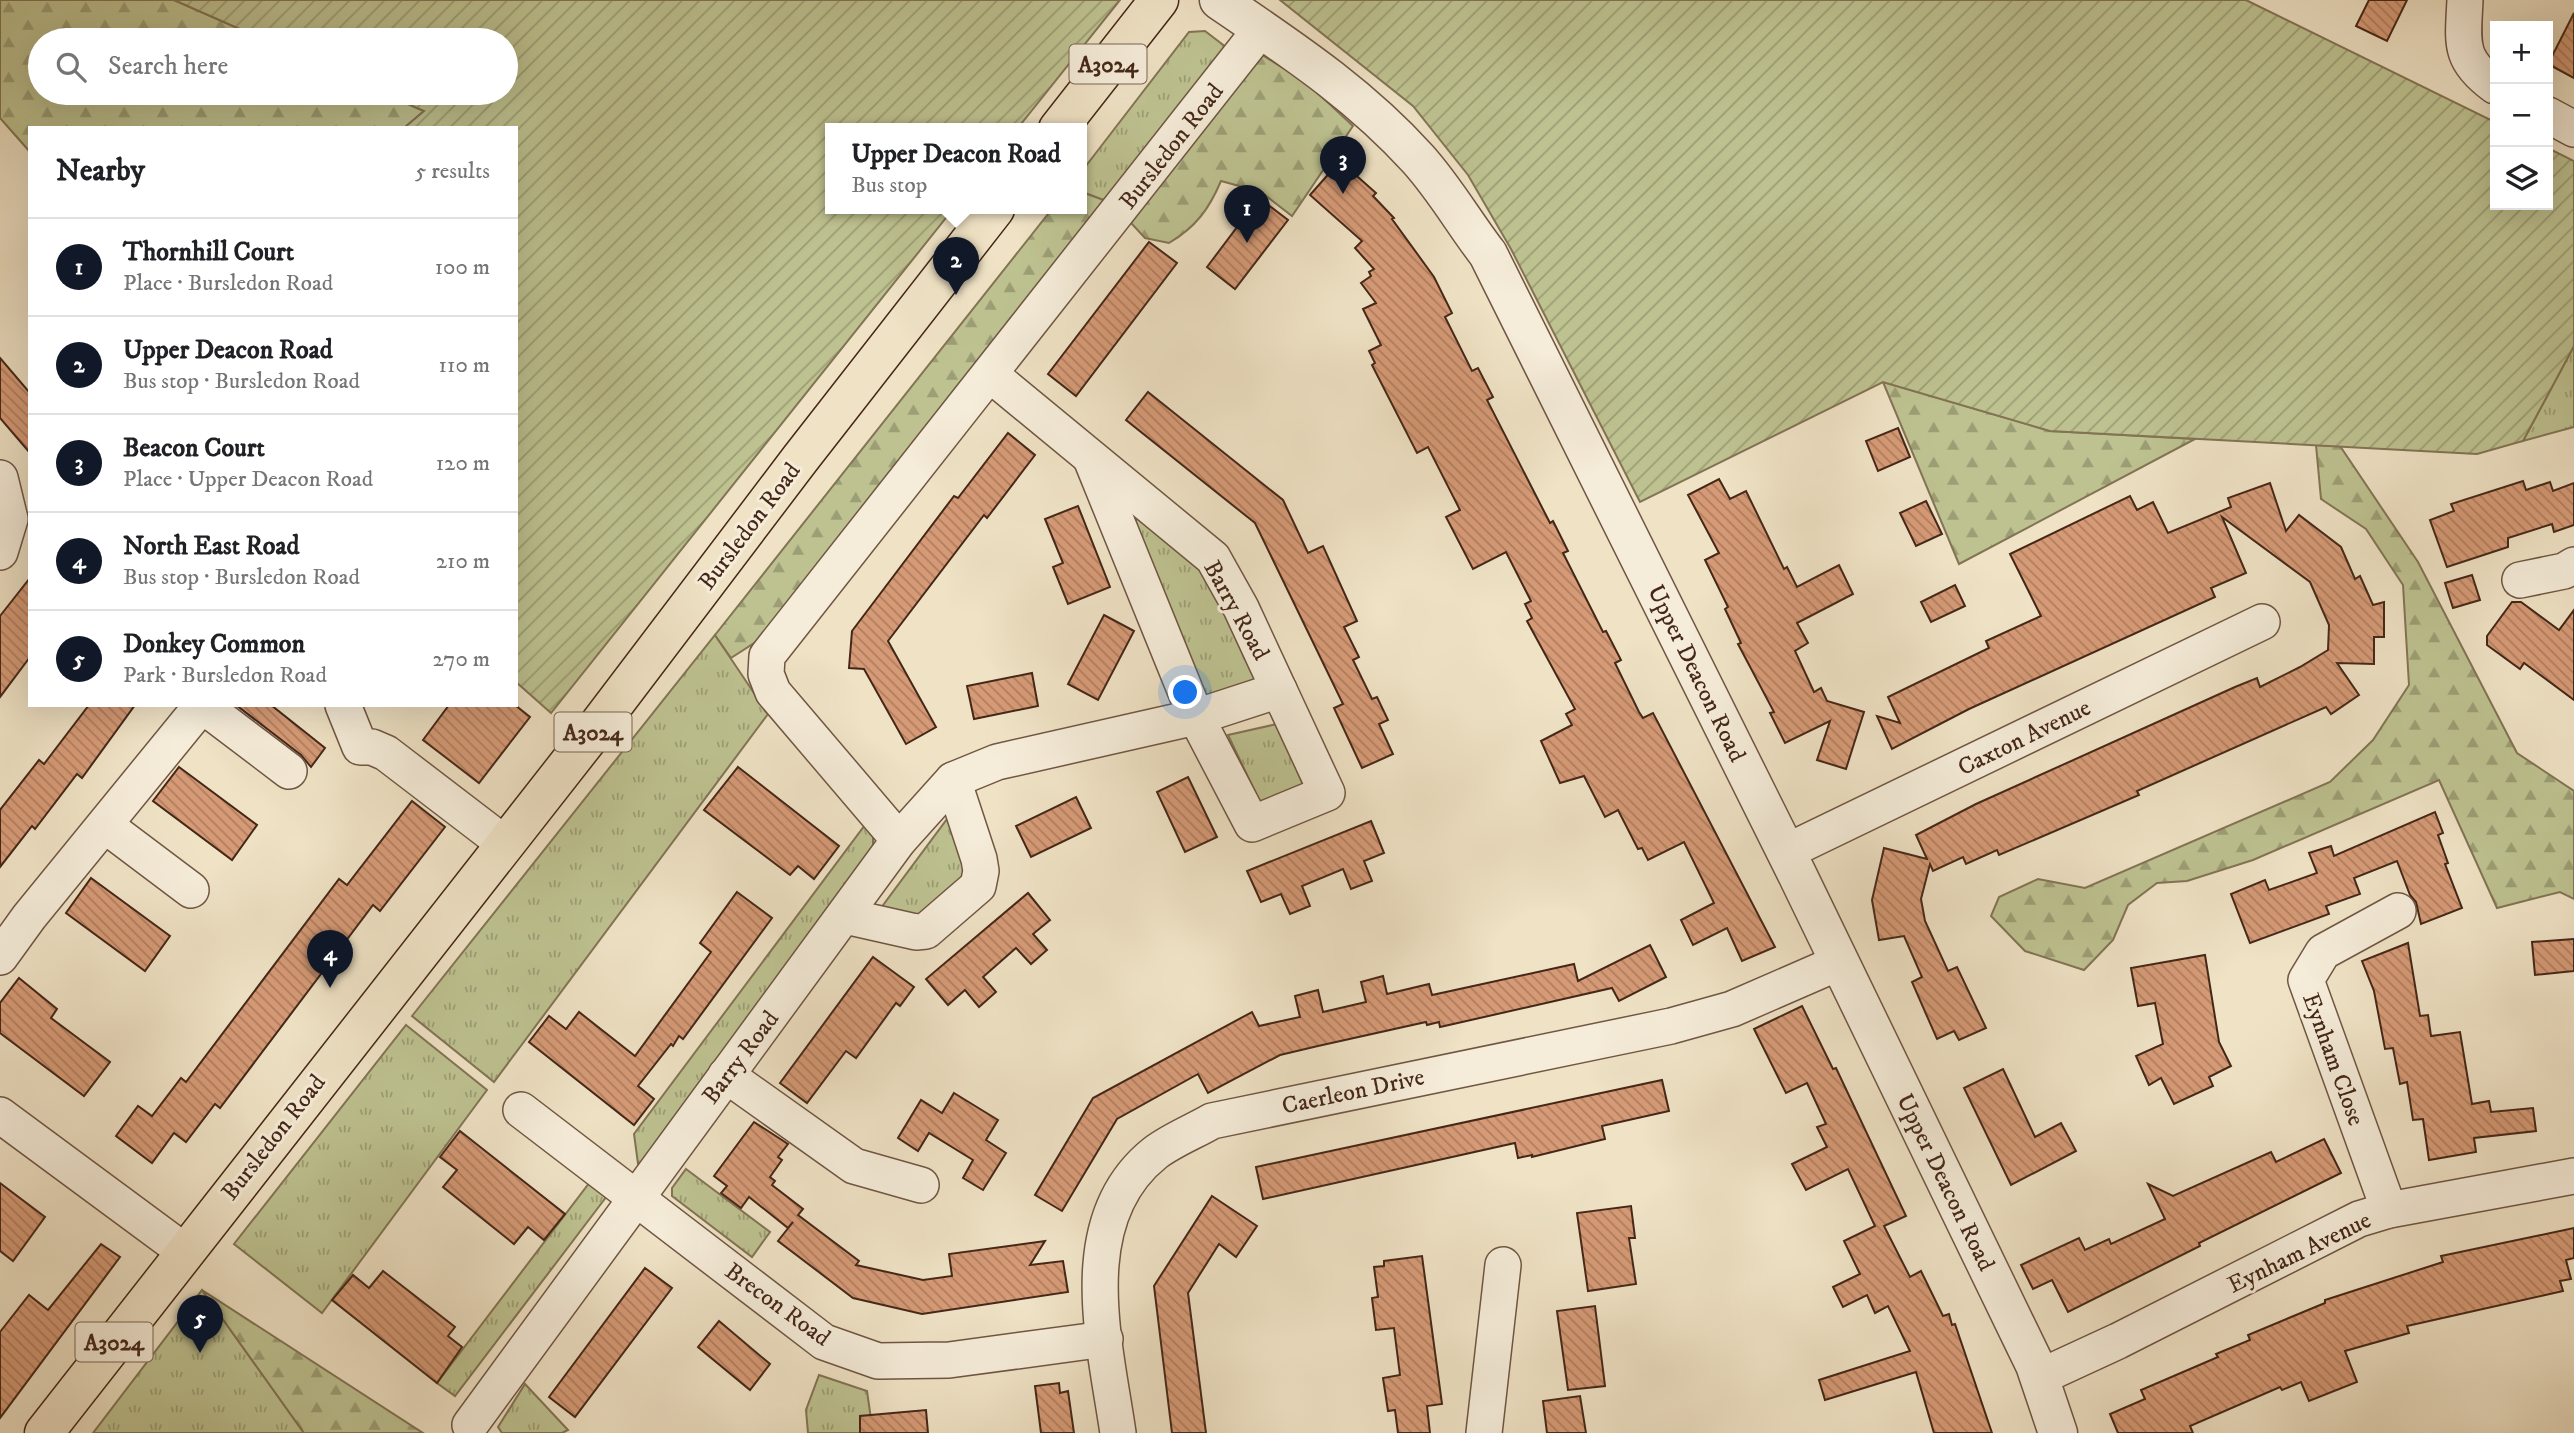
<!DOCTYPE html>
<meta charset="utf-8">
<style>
:root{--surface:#fff;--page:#f2f2f2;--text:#202124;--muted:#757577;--line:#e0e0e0;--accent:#111827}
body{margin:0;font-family:"IM FELL DW Pica",serif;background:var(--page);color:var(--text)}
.controls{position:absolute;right:21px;top:21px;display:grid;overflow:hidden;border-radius:0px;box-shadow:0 7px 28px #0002}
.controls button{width:63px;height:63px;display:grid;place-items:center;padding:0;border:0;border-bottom:2px solid var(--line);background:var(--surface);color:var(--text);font:35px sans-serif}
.you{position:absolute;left:1186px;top:693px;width:24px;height:24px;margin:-18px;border:5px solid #fff;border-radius:50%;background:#1a73e8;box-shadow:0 0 0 10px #1a73e833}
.badge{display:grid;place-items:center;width:46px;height:46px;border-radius:50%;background:var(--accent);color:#fff;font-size:23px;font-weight:700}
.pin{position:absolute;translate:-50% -58px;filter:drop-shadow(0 2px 4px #0008)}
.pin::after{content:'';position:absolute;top:37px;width:24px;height:21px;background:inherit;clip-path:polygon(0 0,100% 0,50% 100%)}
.popup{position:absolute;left:825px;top:123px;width:262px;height:91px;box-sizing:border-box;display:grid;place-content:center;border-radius:0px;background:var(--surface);filter:drop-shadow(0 2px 5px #0005);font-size:23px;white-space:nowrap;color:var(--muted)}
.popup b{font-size:26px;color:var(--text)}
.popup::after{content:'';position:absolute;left:50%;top:100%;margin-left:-14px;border:14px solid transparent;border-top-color:var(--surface)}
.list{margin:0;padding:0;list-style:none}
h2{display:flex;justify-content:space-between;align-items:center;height:91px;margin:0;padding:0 28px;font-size:30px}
h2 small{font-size:23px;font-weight:400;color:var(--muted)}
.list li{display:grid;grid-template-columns:46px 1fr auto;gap:21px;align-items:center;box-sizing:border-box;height:98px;padding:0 28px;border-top:2px solid var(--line)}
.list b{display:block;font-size:26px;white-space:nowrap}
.list p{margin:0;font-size:23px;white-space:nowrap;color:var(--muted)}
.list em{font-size:23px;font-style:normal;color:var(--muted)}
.icon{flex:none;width:38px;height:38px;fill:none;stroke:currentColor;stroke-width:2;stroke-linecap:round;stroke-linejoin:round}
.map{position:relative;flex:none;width:2574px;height:1433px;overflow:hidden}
.search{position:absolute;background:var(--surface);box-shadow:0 7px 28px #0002;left:28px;top:28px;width:490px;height:77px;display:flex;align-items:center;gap:18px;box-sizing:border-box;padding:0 24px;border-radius:38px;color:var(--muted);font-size:26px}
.panel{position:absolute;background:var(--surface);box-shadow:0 7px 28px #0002;left:28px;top:126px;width:490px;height:581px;border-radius:0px}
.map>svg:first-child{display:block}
.grass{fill:url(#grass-tufts);stroke:#827454;stroke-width:2}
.forest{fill:url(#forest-firs);stroke:#827454;stroke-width:2}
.garden{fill:url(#garden-furrows);stroke:#827454;stroke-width:2}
.building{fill:url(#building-back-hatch);stroke:#452718;stroke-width:2}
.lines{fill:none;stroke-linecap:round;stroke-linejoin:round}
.minor-casing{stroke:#705643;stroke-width:38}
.tertiary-casing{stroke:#705643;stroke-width:41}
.primary-casing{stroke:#452718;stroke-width:41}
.minor{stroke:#f5ecd9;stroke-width:35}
.tertiary{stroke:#f5ecd9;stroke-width:38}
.primary{stroke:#efe2c5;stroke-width:38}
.labels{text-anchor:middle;stroke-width:6;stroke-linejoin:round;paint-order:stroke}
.shield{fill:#f5ecd9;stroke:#7a6252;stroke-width:2}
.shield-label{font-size:23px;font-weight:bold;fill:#452718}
.street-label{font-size:24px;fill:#452718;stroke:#f5ecd9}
</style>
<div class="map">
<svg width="2574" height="1433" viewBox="0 0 2574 1433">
<defs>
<pattern id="grass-tufts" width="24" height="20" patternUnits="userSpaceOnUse" patternTransform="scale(1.75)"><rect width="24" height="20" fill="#bec291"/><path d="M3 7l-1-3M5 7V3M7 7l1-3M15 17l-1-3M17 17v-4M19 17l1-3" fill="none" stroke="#9c9e75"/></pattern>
<pattern id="forest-firs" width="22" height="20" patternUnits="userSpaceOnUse" patternTransform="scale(1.75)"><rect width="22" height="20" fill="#bec291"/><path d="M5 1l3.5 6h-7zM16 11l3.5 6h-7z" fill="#9c9e75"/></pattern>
<pattern id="garden-furrows" width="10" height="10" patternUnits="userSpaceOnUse" patternTransform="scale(1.75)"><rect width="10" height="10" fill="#bec291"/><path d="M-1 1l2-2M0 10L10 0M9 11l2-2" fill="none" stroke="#9c9e75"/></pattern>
<pattern id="building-back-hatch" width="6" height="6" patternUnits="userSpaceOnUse" patternTransform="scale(1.75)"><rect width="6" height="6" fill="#d69a76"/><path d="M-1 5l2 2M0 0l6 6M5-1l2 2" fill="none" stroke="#af7e60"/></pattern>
</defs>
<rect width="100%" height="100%" fill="#efe2c5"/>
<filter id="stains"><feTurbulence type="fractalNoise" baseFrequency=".00286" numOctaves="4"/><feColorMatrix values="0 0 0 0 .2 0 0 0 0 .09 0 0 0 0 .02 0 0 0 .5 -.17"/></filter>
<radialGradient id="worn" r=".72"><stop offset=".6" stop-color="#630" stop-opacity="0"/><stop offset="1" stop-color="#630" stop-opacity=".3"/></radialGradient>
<g class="grass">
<path d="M1205 31 1231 51 1114 204 1082 192V171L1189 32Z"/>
<path d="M2574 346V427L2523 441Z"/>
<path d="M1138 518 1196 560 1263 683 1201 702 1134 523Z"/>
<path d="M715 635 768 714 494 1082 412 1016Z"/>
<path d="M1277 724 1304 787 1263 803 1259 800 1228 735Z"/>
<path d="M953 811 973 871 932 917 878 912Z"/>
<path d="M865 825 873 836V852L639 1171 634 1134Z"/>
<path d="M406 1025 487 1090 322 1313 234 1244Z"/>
<path d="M686 1169 770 1232 752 1257 672 1196V1188Z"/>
<path d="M590 1182 607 1196 455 1396 437 1383Z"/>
<path d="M202 1290 304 1433H93Z"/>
<path d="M819 1375 867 1391 873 1433H808L806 1410Z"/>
<path d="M525 1384 568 1430 562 1433H502L498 1427Z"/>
</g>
<g class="forest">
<path d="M0 0H174L265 40H40V93H383L424 111 404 128H30V152L0 118Z"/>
<path d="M1259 53 1307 83 1353 126 1292 216 1261 192 1221 181C1209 209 1196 227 1169 243L1145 238 1131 223Z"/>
<path d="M1082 192 1114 204 776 629 731 658 715 635 1052 209H1082Z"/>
<path d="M1883 382 2050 431 2195 439 1959 564Z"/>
<path d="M2316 445 2340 446 2418 562 2517 753 2574 791V899L2560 892 2497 908 2439 780 2253 860 2187 881 2157 883 2128 905 2113 940 2084 970 2025 951 1991 916 1999 897 2038 879 2085 888 2330 782 2373 740 2409 685 2403 585 2366 529 2321 499Z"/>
<path d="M202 1290 423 1433H304Z"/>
</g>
<g class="garden">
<path d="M174 0H1120L1017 129H830V209H953L551 713 516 682V128H404L424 111 383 93H506V40H265Z"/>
<path d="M1280 0H2246L2495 122V205H2548V148L2574 161V346L2523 441 2477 454 2050 431 1883 382 1640 502 1511 249 1468 175 1413 106Z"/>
</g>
<g class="building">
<path d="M2369 0H2407L2387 41 2356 26Z"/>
<path d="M2574 13V78L2548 64Z"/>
<path d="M1340 161 1376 193 1373 196 1394 218 1392 219 1434 277 1452 313 1445 317 1472 371 1478 368 1493 397 1487 400 1550 523 1553 521 1568 551 1563 553 1603 632 1606 631 1621 660 1615 663 1639 712 1643 718 1653 713 1775 947 1742 961 1727 928 1693 945 1681 920 1714 903 1684 842 1648 860 1642 848 1638 849 1618 810 1605 817 1584 776 1560 783 1541 741 1572 725 1566 714 1575 709 1527 621 1532 618 1525 604 1531 601 1506 552 1473 569 1446 517 1460 510 1428 447 1417 453 1372 365 1375 363 1369 351 1381 345 1363 309 1376 303 1361 283 1371 276 1369 272 1374 269 1355 248 1362 241 1310 195Z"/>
<path d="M1259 198 1288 220 1235 289 1207 267Z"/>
<path d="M1149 242 1177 263 1076 396 1048 374Z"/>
<path d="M0 358 30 393V453L0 418Z"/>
<path d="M1148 392 1283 500 1308 553 1323 546 1357 621 1344 627 1359 657 1353 660 1372 699 1377 697 1388 720 1379 724 1393 754 1362 768 1334 708 1343 704 1255 523 1126 420Z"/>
<path d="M1898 428 1910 457 1878 471 1866 441Z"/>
<path d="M1008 433 1035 455 987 518 984 515 888 641 936 727 906 744 864 669 849 668 852 631 954 496 958 498Z"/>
<path d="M1719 479 1730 499 1746 491 1784 569 1787 567 1797 587 1839 565 1853 594 1797 623 1808 643 1795 651 1814 692 1821 688 1827 701 1864 712 1846 769 1817 760 1830 721 1785 743 1770 713 1774 712 1738 644 1741 643 1725 609 1728 607 1705 560 1719 553 1688 495Z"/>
<path d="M2523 481 2526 490 2550 482 2553 491 2574 483V525L2554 532 2552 524 2508 538V547L2447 567 2430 520 2454 511 2451 504Z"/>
<path d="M2270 483 2286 531 2299 515 2341 547 2355 579 2360 576 2373 605 2384 602V637H2374V664L2337 663 2359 695 2331 714 2326 707 2137 791 2139 795 1999 855 1997 850 1966 864 1963 857 1933 871 1930 864 1921 899 1925 921 1948 971 1957 967 1986 1028 1959 1040 1954 1031 1937 1039 1912 982 1922 977 1904 936 1879 940 1872 900 1884 848 1927 859 1916 835 1976 804 2235 687 2257 678 2260 687 2300 667 2328 650 2329 625 2310 582 2222 517 2246 573 2211 588 2215 597 1969 709 1892 749 1877 716 1900 723 1888 697 1989 648 1986 641 2041 616 2010 554 2130 496 2137 510 2153 502 2168 533 2231 507 2228 498Z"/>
<path d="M1926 501 1942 534 1916 546 1900 513Z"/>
<path d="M1078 506 1110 587 1068 604 1053 567 1063 563 1045 519Z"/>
<path d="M2472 575 2480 600 2453 608 2445 583Z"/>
<path d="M30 578V657L0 697V616Z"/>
<path d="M1955 585 1965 606 1931 622 1921 602Z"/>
<path d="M2512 602H2521L2559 630 2574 610V700L2524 663 2520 669 2487 645V636Z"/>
<path d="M1104 615 1134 631 1098 700 1068 684Z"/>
<path d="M1032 673 1038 706 974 719 967 686Z"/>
<path d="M89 705H135L82 778 77 774 35 829 32 826 0 867V810L39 760 44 764Z"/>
<path d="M236 705H271L325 748 311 767 301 755Z"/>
<path d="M449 705H515L530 717 479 783 423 740Z"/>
<path d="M179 767 257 825 232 860 153 801Z"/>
<path d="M738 767 839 846 814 879 798 866 790 875 704 810Z"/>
<path d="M1188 777 1217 837 1185 852 1157 792Z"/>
<path d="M1076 797 1091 828 1031 857 1016 826Z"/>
<path d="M412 801 445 827 380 911 373 905 220 1108 215 1104 186 1142 174 1133 152 1163 116 1136 138 1106 152 1116 181 1078 186 1082 339 879 347 885Z"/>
<path d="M2435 812 2443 833 2438 835 2448 863 2445 864 2462 908 2421 924 2416 902 2410 895 2397 861 2354 878 2360 894 2326 906 2329 914 2250 943 2231 894 2265 880 2269 890 2317 873 2309 853 2331 846 2334 856Z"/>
<path d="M1371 821 1384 853 1364 861 1372 881 1351 889 1343 869 1302 886 1310 906 1290 914 1281 894 1261 902 1247 871Z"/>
<path d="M91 878 170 936 145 971 66 913Z"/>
<path d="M737 892 772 918 683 1039 679 1036 673 1046 671 1044 638 1086 654 1099 634 1125 529 1042 549 1016 566 1029 579 1012 635 1056 711 952 700 943Z"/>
<path d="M1028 893 1050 920 1033 934 1047 950 1031 964 1016 948 983 977 996 992 979 1007 965 990 948 1005 926 979Z"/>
<path d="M2574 939V971L2535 975 2532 942Z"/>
<path d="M2408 943 2420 1016 2428 1015 2431 1036 2460 1032 2472 1104 2489 1101 2491 1112 2533 1108 2536 1131 2474 1138 2476 1152 2429 1160 2423 1119 2413 1120 2407 1082 2400 1084 2393 1048 2385 1049 2374 991 2362 961Z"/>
<path d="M1650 945 1666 977 1619 1001 1612 988 1440 1027 1439 1022 1427 1025 1426 1022 1318 1046 1280 1055 1208 1093 1198 1074 1117 1119 1062 1211 1035 1195 1093 1098 1252 1012 1259 1026 1300 1017 1295 996 1318 990 1323 1012 1366 1002 1361 982 1383 976 1387 994 1429 984 1432 995 1574 964 1578 981Z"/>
<path d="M2205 955 2219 1042 2231 1066 2209 1077 2213 1086 2174 1104 2161 1078 2149 1085 2136 1056 2163 1044 2155 1003 2138 1006 2131 968Z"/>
<path d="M873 957 914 987 900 1006 896 1003 856 1058 846 1051 807 1103 780 1083Z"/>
<path d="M19 978 57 1009 51 1018 110 1062 84 1096 0 1033V1003Z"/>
<path d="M1802 1006 1833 1069 1836 1068 1906 1216 1884 1226 1910 1277 1921 1271 1943 1316 1949 1314 1952 1325 1955 1324 1992 1433H1934L1916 1372 1825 1400 1819 1380 1910 1351 1888 1306 1875 1313 1867 1295 1843 1307 1833 1287 1860 1274 1844 1241 1875 1226 1848 1169 1806 1190 1792 1164 1827 1147 1817 1127 1826 1124 1807 1083 1786 1093 1754 1029Z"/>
<path d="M2003 1069 2035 1137 2061 1123 2076 1151 2011 1185 1964 1088Z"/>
<path d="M1662 1080 1669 1111 1602 1126 1605 1139 1532 1157V1155L1518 1158 1515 1143 1263 1199 1256 1167Z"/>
<path d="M954 1093 998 1120 986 1140 1006 1153 983 1190 963 1178 973 1160 929 1133 918 1151 898 1138 921 1100 942 1113Z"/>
<path d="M754 1122 788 1144 778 1157 782 1160 770 1177 775 1181 772 1185 803 1209 798 1215 859 1261 856 1265 923 1280 952 1276 949 1254 1045 1241 1030 1265 1063 1261 1068 1292 922 1314 853 1298 778 1241 793 1222 788 1228 749 1197 741 1208 721 1193 727 1186 714 1176Z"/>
<path d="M460 1131 565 1214 544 1240 528 1227 514 1244 443 1187 457 1170 440 1157Z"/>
<path d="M2324 1139 2341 1173 2199 1243 2200 1246 2068 1312 2052 1280 2033 1289 2021 1265 2079 1238 2085 1250 2109 1239 2111 1244 2165 1219 2148 1184 2173 1196 2271 1152 2276 1162Z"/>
<path d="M0 1183 45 1217 13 1261 0 1251Z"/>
<path d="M1212 1196 1257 1226 1236 1257 1219 1244 1188 1293 1206 1433H1172L1154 1286Z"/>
<path d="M1631 1206 1635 1238H1629L1636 1284 1588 1291 1577 1213Z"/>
<path d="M2574 1228V1258L2566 1260 2571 1279 2560 1281 2563 1291 2407 1326 2409 1333 2345 1351 2357 1382 2309 1401 2301 1382 2282 1390 2280 1387 2190 1426 2193 1433H2118L2110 1414 2145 1399 2141 1390 2218 1357 2216 1354 2250 1340 2248 1335 2325 1303V1300L2443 1262 2441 1256Z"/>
<path d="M101 1244 120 1257 0 1418V1332L29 1295 48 1310Z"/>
<path d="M1422 1256 1442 1404 1427 1406 1430 1433H1398L1395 1410 1388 1411 1383 1378 1400 1375 1394 1328 1376 1330 1372 1298 1378 1297 1374 1267 1384 1266V1261Z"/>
<path d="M645 1268 672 1288 575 1417 549 1397Z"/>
<path d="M383 1271 455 1327 448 1336 462 1347 437 1383 332 1300 353 1275 369 1288Z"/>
<path d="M1595 1306 1605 1386 1568 1390 1557 1311Z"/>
<path d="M719 1321 770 1364 750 1390 698 1347Z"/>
<path d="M1059 1383 1060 1393 1068 1391 1074 1433H1041L1035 1386Z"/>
<path d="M1580 1396 1586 1433H1547L1543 1401Z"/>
<path d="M926 1410 928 1433H860V1416Z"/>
</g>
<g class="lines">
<g class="minor-casing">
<g id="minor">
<path d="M2465 0C2463 43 2458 59 2495 86"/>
<path d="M2548 115 2574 129"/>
<path d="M1092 461 1196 717 1252 824 1327 793 1279 690"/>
<path d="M0 478 10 519 0 552"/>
<path d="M2520 580 2564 571 2574 565"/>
<path d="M202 705 289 771"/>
<path d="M343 705 360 747H372L386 753 505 844"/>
<path d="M106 826 191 890"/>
<path d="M899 840 773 692 766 674 767 656 1261 29"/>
<path d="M1786 852 2262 622"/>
<path d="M845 916 916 932 926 931 978 886 981 871 979 859 953 780"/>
<path d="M0 957 29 917 202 705"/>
<path d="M726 1075 854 1166 921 1185"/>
<path d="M521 1110 824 1342 878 1361 949 1360 1105 1339"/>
<path d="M0 1115 184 1251"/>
<path d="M2389 1210 2306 980 2323 952 2398 911"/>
<path d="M2040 1377 2118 1341 2359 1219 2389 1210 2574 1176"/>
<path d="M470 1425 899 840 953 780 997 762 1196 717 1279 690 1241 608 1213 558 991 375"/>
<path d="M1118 1433C1105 1343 1071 1220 1155 1153 1172 1140 1193 1132 1212 1121L1671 1026 1732 1009 1840 962"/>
<path d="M1484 1433 1503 1265"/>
</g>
</g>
<g class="tertiary-casing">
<path id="tertiary" d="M1219 0C1292 50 1358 93 1418 159 1445 189 1464 223 1488 254L1796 872 2035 1365 2058 1433"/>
</g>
<g class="primary-casing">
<g id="primary">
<path d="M1058 129 1159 0"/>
<path d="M44 1433 587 740 800 459 995 209"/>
</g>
</g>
<use href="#minor" class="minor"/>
<use href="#tertiary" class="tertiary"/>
<use href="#primary" class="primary"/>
</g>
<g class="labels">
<g class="shield">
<rect x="1069.5" y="44.5" width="77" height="39" rx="5"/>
<rect x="554.5" y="712.5" width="77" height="39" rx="5"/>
<rect x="75.5" y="1322.5" width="77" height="39" rx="5"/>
</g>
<g class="shield-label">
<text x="1108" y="72">A3024</text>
<text x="593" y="740">A3024</text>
<text x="114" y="1350">A3024</text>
</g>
<g class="street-label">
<text transform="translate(1171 146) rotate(-52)" y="8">Bursledon Road</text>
<text transform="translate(749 526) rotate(-53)" y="8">Bursledon Road</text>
<text transform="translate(1237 610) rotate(61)" y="8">Barry Road</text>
<text transform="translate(1697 673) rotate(64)" y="8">Upper Deacon Road</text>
<text transform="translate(2024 737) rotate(-26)" y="8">Caxton Avenue</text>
<text transform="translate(740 1057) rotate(-53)" y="8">Barry Road</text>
<text transform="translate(2334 1059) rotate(70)" y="8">Eynham Close</text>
<text transform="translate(1353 1091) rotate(-12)" y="8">Caerleon Drive</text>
<text transform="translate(273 1137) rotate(-52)" y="8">Bursledon Road</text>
<text transform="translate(1946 1182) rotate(64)" y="8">Upper Deacon Road</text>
<text transform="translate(2299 1252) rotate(-26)" y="8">Eynham Avenue</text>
<text transform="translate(778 1304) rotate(36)" y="8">Brecon Road</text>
</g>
</g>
<rect width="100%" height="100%" filter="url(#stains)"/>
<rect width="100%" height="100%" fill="url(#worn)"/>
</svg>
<div class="controls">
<button>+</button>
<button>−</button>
<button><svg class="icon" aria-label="layers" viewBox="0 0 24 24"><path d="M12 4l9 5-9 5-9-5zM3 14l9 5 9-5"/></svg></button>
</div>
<div class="you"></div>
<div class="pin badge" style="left:1247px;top:243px">1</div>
<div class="pin badge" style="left:956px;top:295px">2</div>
<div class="popup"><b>Upper Deacon Road</b>Bus stop</div>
<div class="pin badge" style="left:1343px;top:194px">3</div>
<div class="pin badge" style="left:330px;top:988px">4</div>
<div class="pin badge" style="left:200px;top:1353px">5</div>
<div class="search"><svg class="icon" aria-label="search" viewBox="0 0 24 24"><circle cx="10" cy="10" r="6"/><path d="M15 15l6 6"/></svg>Search here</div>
<section class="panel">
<h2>Nearby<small>5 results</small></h2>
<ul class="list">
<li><span class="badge">1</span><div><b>Thornhill Court</b><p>Place · Bursledon Road</p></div><em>100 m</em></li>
<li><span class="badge">2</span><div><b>Upper Deacon Road</b><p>Bus stop · Bursledon Road</p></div><em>110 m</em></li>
<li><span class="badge">3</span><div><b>Beacon Court</b><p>Place · Upper Deacon Road</p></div><em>120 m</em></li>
<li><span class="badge">4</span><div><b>North East Road</b><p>Bus stop · Bursledon Road</p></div><em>210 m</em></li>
<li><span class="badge">5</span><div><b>Donkey Common</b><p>Park · Bursledon Road</p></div><em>270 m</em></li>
</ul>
</section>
</div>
